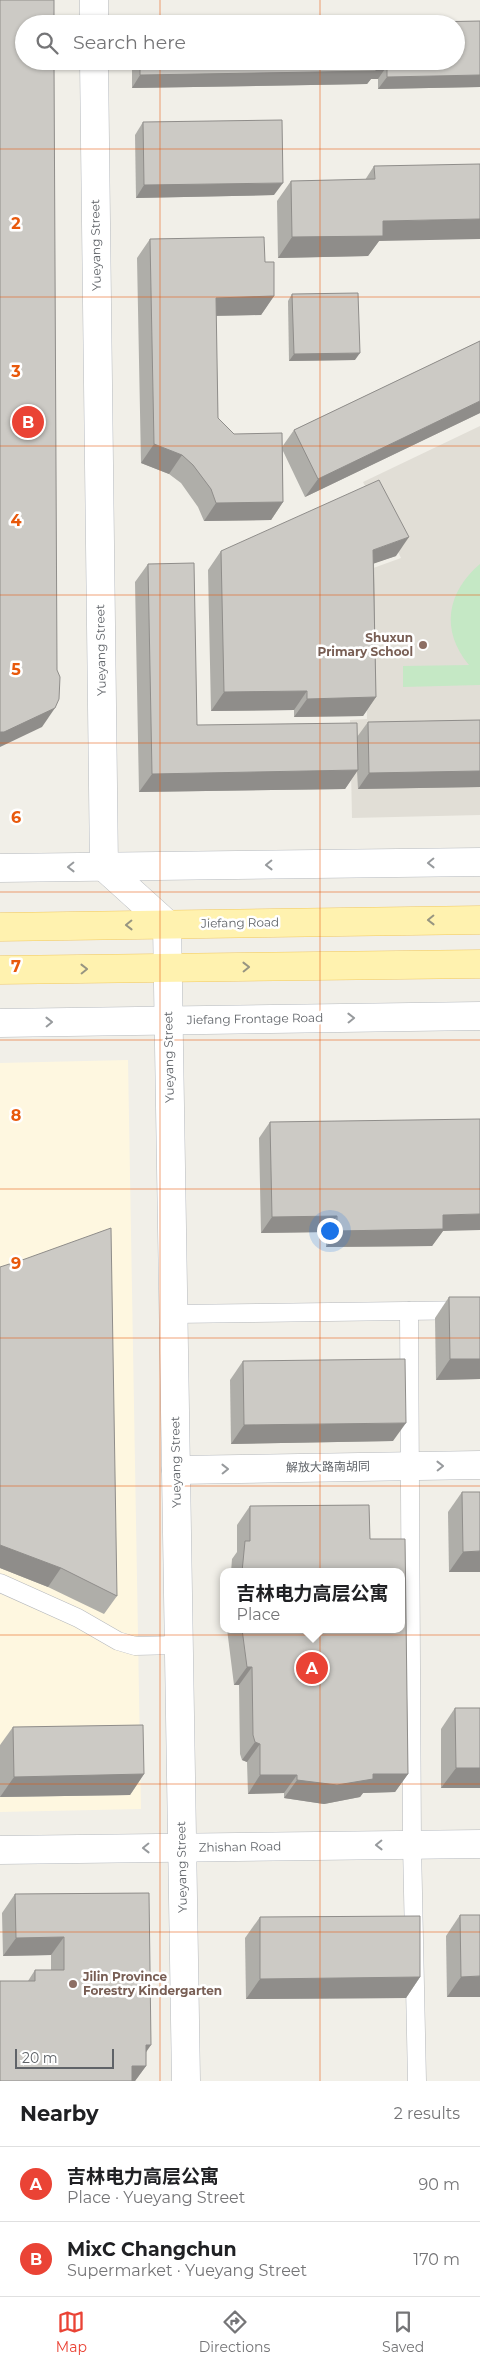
<!DOCTYPE html>
<meta charset="utf-8">
<style>
:root{--surface:#fff;--page:#f2f2f2;--text:#202124;--muted:#757577;--line:#e0e0e0;--accent:#ea4335}
body{margin:0;font-family:Montserrat,"Noto Sans SC",sans-serif;background:var(--page);color:var(--text)}
.scale{position:absolute;left:15px;bottom:12px;width:99px;box-sizing:border-box;padding-left:5px;border:2px solid #5f6368;border-top:0;font-size:14px;line-height:18px;white-space:nowrap;color:#5f6368;-webkit-text-stroke:4px #fff;paint-order:stroke}
.you{position:absolute;left:329px;top:1230px;width:18px;height:18px;margin:-12px;border:4px solid #fff;border-radius:50%;background:#1a73e8;box-shadow:0 0 0 8px #1a73e833}
.badge{display:grid;place-items:center;width:32px;height:32px;border-radius:50%;background:var(--accent);color:#fff;font-size:16px;font-weight:700}
.pin{position:absolute;translate:-50% -50%;border:2px solid #fff;box-shadow:0 1px 5px #0006}
.popup{position:absolute;left:220px;top:1568px;width:185px;height:65px;box-sizing:border-box;display:grid;place-content:center;border-radius:10px;background:var(--surface);filter:drop-shadow(0 1px 4px #0005);font-size:16px;white-space:nowrap;color:var(--muted)}
.popup b{font-size:19px;color:var(--text)}
.popup::after{content:'';position:absolute;left:50%;top:100%;margin-left:-10px;border:10px solid transparent;border-top-color:var(--surface)}
.list{margin:0;padding:0;list-style:none}
h2{display:flex;justify-content:space-between;align-items:center;height:65px;margin:0;padding:0 20px;font-size:21px}
h2 small{font-size:16px;font-weight:400;color:var(--muted)}
.list li{display:grid;grid-template-columns:32px 1fr auto;gap:15px;align-items:center;box-sizing:border-box;height:75px;padding:0 20px;border-top:1px solid var(--line)}
.list b{display:block;font-size:19px;white-space:nowrap}
.list p{margin:0;font-size:16px;white-space:nowrap;color:var(--muted)}
.list em{font-size:16px;font-style:normal;color:var(--muted)}
.icon{flex:none;width:28px;height:28px;fill:none;stroke:currentColor;stroke-width:2;stroke-linecap:round;stroke-linejoin:round}
.map{position:relative;flex:none;width:480px;height:2081px;overflow:hidden}
.search{position:absolute;background:var(--surface);box-shadow:0 1px 4px #0004;left:15px;right:15px;top:15px;height:55px;display:flex;align-items:center;gap:12px;box-sizing:border-box;padding:0 18px;border-radius:28px;color:var(--muted);font-size:19px}
.sheet{height:215px;background:var(--surface)}
nav{display:flex;justify-content:space-around;align-items:center;box-sizing:border-box;height:70px;border-top:1px solid var(--line);background:var(--surface);font-size:14px;color:var(--muted)}
nav a{display:grid;justify-items:center;gap:2px}
nav .on{color:var(--accent)}
.map>svg:first-child{display:block}
.commercial{fill:#fef7e0}
.education{fill:#e1ded6}
.green{fill:#c5e8c5}
.lines{fill:none;stroke-linecap:round;stroke-linejoin:round}
.lane-casing{stroke:#b5b8bc;stroke-width:19}
.street-casing{stroke:#b5b8bc;stroke-width:29}
.secondary-casing{stroke:#b6babf;stroke-width:29}
.primary-casing{stroke:#f2c960;stroke-width:29}
.lane{stroke:#fff;stroke-width:18}
.street{stroke:#fff;stroke-width:28}
.secondary{stroke:#fff;stroke-width:28}
.primary{stroke:#fff2af;stroke-width:28}
.wall{fill:#afaea9}
.shaded-wall{fill:#8f8d8a}
.building{fill:#cccac5;stroke:#8f8d8a}
.oneway{stroke:#979a9d}
.oneway2{stroke:#979581}
.grid{fill:none;stroke:#e8590c;stroke-width:1;stroke-opacity:0.55}
.education-dot{fill:#8d6e63;stroke:#fff;stroke-width:2}
.labels{text-anchor:middle;stroke-width:5;stroke-linejoin:round;paint-order:stroke}
.street-label{font-size:12px;fill:#5f6368;stroke:#fff}
.education-label{font-size:12px;font-weight:bold;fill:#785e54;stroke:#fff;text-anchor:end}
.grid-label{font-size:16px;text-anchor:middle;font-weight:bold;fill:#e8590c;stroke:#fff;stroke-width:5;stroke-linejoin:round;paint-order:stroke}
</style>
<div class="map">
<svg width="480" height="2081" viewBox="0 0 480 2081">
<rect width="100%" height="100%" fill="#f1efe8"/>
<path class="commercial" d="M128 1060 141 1809 0 1812V1063Z"/>
<path class="education" d="M480 426V815L352 818 350 720 367 719 365 571 401 558 363 482Z"/>
<path class="green" d="M480 564V685L403 687V666L469 665C440 630 447 592 480 564Z"/>
<g class="lines">
<g class="lane-casing">
<g id="lane">
<path d="M409 1311 412 1845 417 2081"/>
<path d="M173 1314 480 1310"/>
<path d="M0 1583 78 1618 118 1641 135 1646 179 1645"/>
</g>
</g>
<g class="street-casing">
<path id="street" d="M176 1470 480 1465"/>
</g>
<g class="secondary-casing">
<g id="secondary">
<path d="M94 0V24"/>
<path d="M94 61 104 867 167 924 186 2081"/>
<path d="M0 868 480 862"/>
<path d="M0 1023 480 1016"/>
<path d="M0 1850 480 1844"/>
</g>
</g>
<g class="primary-casing">
<g id="primary">
<path d="M0 927 480 920"/>
<path d="M0 970 480 964"/>
</g>
</g>
<use href="#lane" class="lane"/>
<use href="#street" class="street"/>
<use href="#secondary" class="secondary"/>
<use href="#primary" class="primary"/>
</g>
<g class="wall">
<path d="M140 19 375 23 480 21V87L378 89V79H371L367 84 132 88V61H456V24H137Z"/>
<path d="M143 122 274 195 136 198 135 135Z"/>
<path d="M374 166 379 241 368 256 278 258 277 201 291 181 365 180Z"/>
<path d="M150 239 265 262 274 296 261 315 216 316 218 418 234 434 282 447 294 430 480 341V413L305 497 283 451V502L271 520 204 521 198 507 181 483 169 474 141 463 137 258Z"/>
<path d="M292 294 355 360 289 361 288 301Z"/>
<path d="M221 551 396 556 374 563 376 697 363 716 294 717V710L211 711 208 570Z"/>
<path d="M148 564 197 725 357 737 368 722 480 720V787L358 789 357 771 345 789 139 792 135 582Z"/>
<path d="M270 1122 443 1231 432 1246 326 1247V1232L261 1233 259 1138Z"/>
<path d="M0 1267 117 1596 104 1614 48 1587 0 1568Z"/>
<path d="M449 1297 480 1379 436 1380 435 1318Z"/>
<path d="M243 1361 393 1441 231 1444 230 1380Z"/>
<path d="M462 1492 480 1572H449L448 1512Z"/>
<path d="M369 1505 370 1539H405L408 1774 395 1792 363 1793 360 1797 324 1804 284 1798V1793L248 1794 247 1762 242 1760 240 1754 239 1685H234L227 1629H401V1572H231L232 1559 237 1552V1525L250 1506Z"/>
<path d="M455 1708 480 1788H441V1729Z"/>
<path d="M13 1727 144 1774 130 1795 0 1797V1745Z"/>
<path d="M149 1893 146 2066 135 2081H0L28 1981 35 1970H51V1955L3 1956 2 1913 15 1894Z"/>
<path d="M460 1915 480 1997H447L446 1936Z"/>
<path d="M260 1917 420 1977 406 1998 246 1999 245 1938Z"/>
</g>
<g class="shaded-wall">
<path d="M376 66H387L378 79H371L367 84 132 88 140 75Z"/>
<path d="M480 75V87L378 89 387 77Z"/>
<path d="M283 183 274 195 136 198 144 185Z"/>
<path d="M480 219V239L379 241 368 256 278 258 292 237 383 221Z"/>
<path d="M274 296 261 315 203 316 216 298Z"/>
<path d="M360 353 355 360 289 361 294 354Z"/>
<path d="M480 401V413L305 497 318 479Z"/>
<path d="M154 444 182 455 169 474 141 463Z"/>
<path d="M283 502 271 520 204 521 216 503Z"/>
<path d="M409 537 396 556 361 568 373 550Z"/>
<path d="M307 691 294 710 211 711 224 692Z"/>
<path d="M376 697 363 716 294 717 307 699Z"/>
<path d="M55 708 42 727 0 747V732Z"/>
<path d="M358 770 345 789 139 792 152 774Z"/>
<path d="M480 771V787L358 789 369 773Z"/>
<path d="M480 1214V1230L443 1231 432 1246 326 1247 337 1231 443 1215Z"/>
<path d="M337 1216 326 1232 261 1233 272 1217Z"/>
<path d="M450 1359H480V1379L436 1380Z"/>
<path d="M406 1423 393 1441 231 1444 244 1425Z"/>
<path d="M0 1545 61 1568 48 1587 0 1568Z"/>
<path d="M480 1551V1572H449L463 1552Z"/>
<path d="M247 1667H252L239 1685H234Z"/>
<path d="M255 1742 260 1744 247 1762 242 1760Z"/>
<path d="M456 1768H480V1788H441Z"/>
<path d="M144 1774 130 1795 0 1797 14 1777Z"/>
<path d="M373 1774H408L395 1792 363 1793 360 1797 324 1804 284 1798 297 1780Z"/>
<path d="M260 1775H297L284 1793 248 1794Z"/>
<path d="M64 1937 51 1955 3 1956 16 1938Z"/>
<path d="M480 1976V1997H447L461 1977Z"/>
<path d="M420 1977 406 1998 246 1999 260 1979Z"/>
<path d="M146 2045H151L138 2064Z"/>
<path d="M132 2066H146L135 2081H121Z"/>
</g>
<g class="building">
<path d="M0 0H54V24H24V61H54L57 670 60 677 59 699 55 708 4 732H0Z"/>
<path d="M375 16V23L480 21V75L387 77V66H376V71L140 75V61H456V24H140V19Z"/>
<path d="M282 120 283 183 144 185 143 122Z"/>
<path d="M480 164V219L383 221V236L292 237 291 181 375 179 374 166Z"/>
<path d="M264 237 265 262H274V296L216 298 218 418 234 434 282 433 283 502 216 503 211 489 193 465 182 455 154 444 150 239Z"/>
<path d="M358 293 360 353 294 354 292 294Z"/>
<path d="M480 341V401L318 479 294 430Z"/>
<path d="M379 480 409 537 373 550 376 697 307 699V691L224 692 221 551Z"/>
<path d="M194 563 197 725 357 723 358 770 152 774 148 564Z"/>
<path d="M480 720V771L369 773 368 722Z"/>
<path d="M480 1119V1214L443 1215V1229L337 1231V1216L272 1217 270 1122Z"/>
<path d="M111 1228 117 1596 61 1568 0 1545V1267L25 1259Z"/>
<path d="M449 1297H480V1359H450Z"/>
<path d="M405 1359 406 1423 244 1425 243 1361Z"/>
<path d="M462 1492H480V1551L463 1552Z"/>
<path d="M369 1505 370 1539H405L408 1774H373V1779L337 1785 297 1780V1775H260V1744L255 1742 253 1735 252 1667H247L242 1629H401V1572H242L245 1541H250V1506Z"/>
<path d="M455 1708H480V1768H456Z"/>
<path d="M143 1725 144 1774 14 1777 13 1727Z"/>
<path d="M149 1893 151 2045H146V2066H132V2081H0V1981H35V1970H64V1937L16 1938 15 1894Z"/>
<path d="M460 1915H480V1976L461 1977Z"/>
<path d="M420 1916V1977L260 1979V1917Z"/>
</g>
<defs><path id="oneway-chevron" d="M-2-3.5L2.5 0L-2 3.5" fill="none" stroke-width="1.6" stroke-linecap="round" stroke-linejoin="round" transform="scale(1.25)"/></defs>
<g class="oneway">
<use href="#oneway-chevron" transform="translate(431 863) rotate(179)"/>
<use href="#oneway-chevron" transform="translate(269 865) rotate(179)"/>
<use href="#oneway-chevron" transform="translate(71 867) rotate(179)"/>
<use href="#oneway-chevron" transform="translate(351 1018) rotate(-1)"/>
<use href="#oneway-chevron" transform="translate(49 1022) rotate(-1)"/>
<use href="#oneway-chevron" transform="translate(440 1466) rotate(-1)"/>
<use href="#oneway-chevron" transform="translate(225 1469) rotate(-1)"/>
<use href="#oneway-chevron" transform="translate(379 1845) rotate(179)"/>
<use href="#oneway-chevron" transform="translate(146 1848) rotate(179)"/>
</g>
<g class="oneway2">
<use href="#oneway-chevron" transform="translate(431 920) rotate(179)"/>
<use href="#oneway-chevron" transform="translate(129 925) rotate(179)"/>
<use href="#oneway-chevron" transform="translate(246 967) rotate(-1)"/>
<use href="#oneway-chevron" transform="translate(84 969) rotate(-1)"/>
</g>
<path class="grid" d="M160 0V24M320 0V24M160 61V2081M320 61V2081M0 149H480M0 297H480M0 446H480M0 595H480M0 743H480M0 892H480M0 1040H480M0 1189H480M0 1338H480M0 1486H480M0 1635H480M0 1784H480M0 1932H480"/>
<g class="education-dot">
<circle cx="423" cy="645" r="5"/>
<circle cx="73" cy="1984" r="5"/>
</g>
<g class="labels">
<g class="street-label">
<text transform="translate(96 245) rotate(-91)" y="4">Yueyang Street</text>
<text transform="translate(101 650) rotate(-91)" y="4">Yueyang Street</text>
<text transform="translate(240 923) rotate(-1)" y="4">Jiefang Road</text>
<text transform="translate(255 1019) rotate(-1)" y="4">Jiefang Frontage Road</text>
<text transform="translate(169 1057) rotate(-91)" y="4">Yueyang Street</text>
<text transform="translate(176 1462) rotate(-91)" y="4">Yueyang Street</text>
<text transform="translate(328 1467) rotate(-1)" y="4">解放大路南胡同</text>
<text transform="translate(240 1847) rotate(-1)" y="4">Zhishan Road</text>
<text transform="translate(182 1867) rotate(-91)" y="4">Yueyang Street</text>
</g>
<g class="education-label">
<text x="413" y="642">Shuxun<tspan x="413" dy="14">Primary School</tspan></text>
<text x="83" y="1981" text-anchor="start">Jilin Province<tspan x="83" dy="14">Forestry Kindergarten</tspan></text>
</g>
</g>
<g class="grid-label">
<text x="16" y="229">2</text>
<text x="16" y="377">3</text>
<text x="16" y="526">4</text>
<text x="16" y="675">5</text>
<text x="16" y="823">6</text>
<text x="16" y="972">7</text>
<text x="16" y="1121">8</text>
<text x="16" y="1269">9</text>
</g>
</svg>
<div class="scale">20 m</div>
<div class="you"></div>
<div class="pin badge" style="left:312px;top:1668px">A</div>
<div class="popup"><b>吉林电力高层公寓</b>Place</div>
<div class="pin badge" style="left:28px;top:422px">B</div>
<div class="search"><svg class="icon" aria-label="search" viewBox="0 0 24 24"><circle cx="10" cy="10" r="6"/><path d="M15 15l6 6"/></svg>Search here</div>
</div>
<section class="sheet">
<h2>Nearby<small>2 results</small></h2>
<ul class="list">
<li><span class="badge">A</span><div><b>吉林电力高层公寓</b><p>Place · Yueyang Street</p></div><em>90 m</em></li>
<li><span class="badge">B</span><div><b>MixC Changchun</b><p>Supermarket · Yueyang Street</p></div><em>170 m</em></li>
</ul>
</section>
<nav>
<a class="on"><svg class="icon" aria-label="map" viewBox="0 0 24 24"><path d="M3 6l6-2 6 2 6-2v14l-6 2-6-2-6 2zM9 4v14M15 6v14"/></svg>Map</a>
<a><svg class="icon" aria-label="directions" viewBox="0 0 24 24"><path d="M12 3l9 9-9 9-9-9zM9 14v-3h6M13 9l2 2-2 2"/></svg>Directions</a>
<a><svg class="icon" aria-label="saved" viewBox="0 0 24 24"><path d="M7 4h10v16l-5-4-5 4z"/></svg>Saved</a>
</nav>
